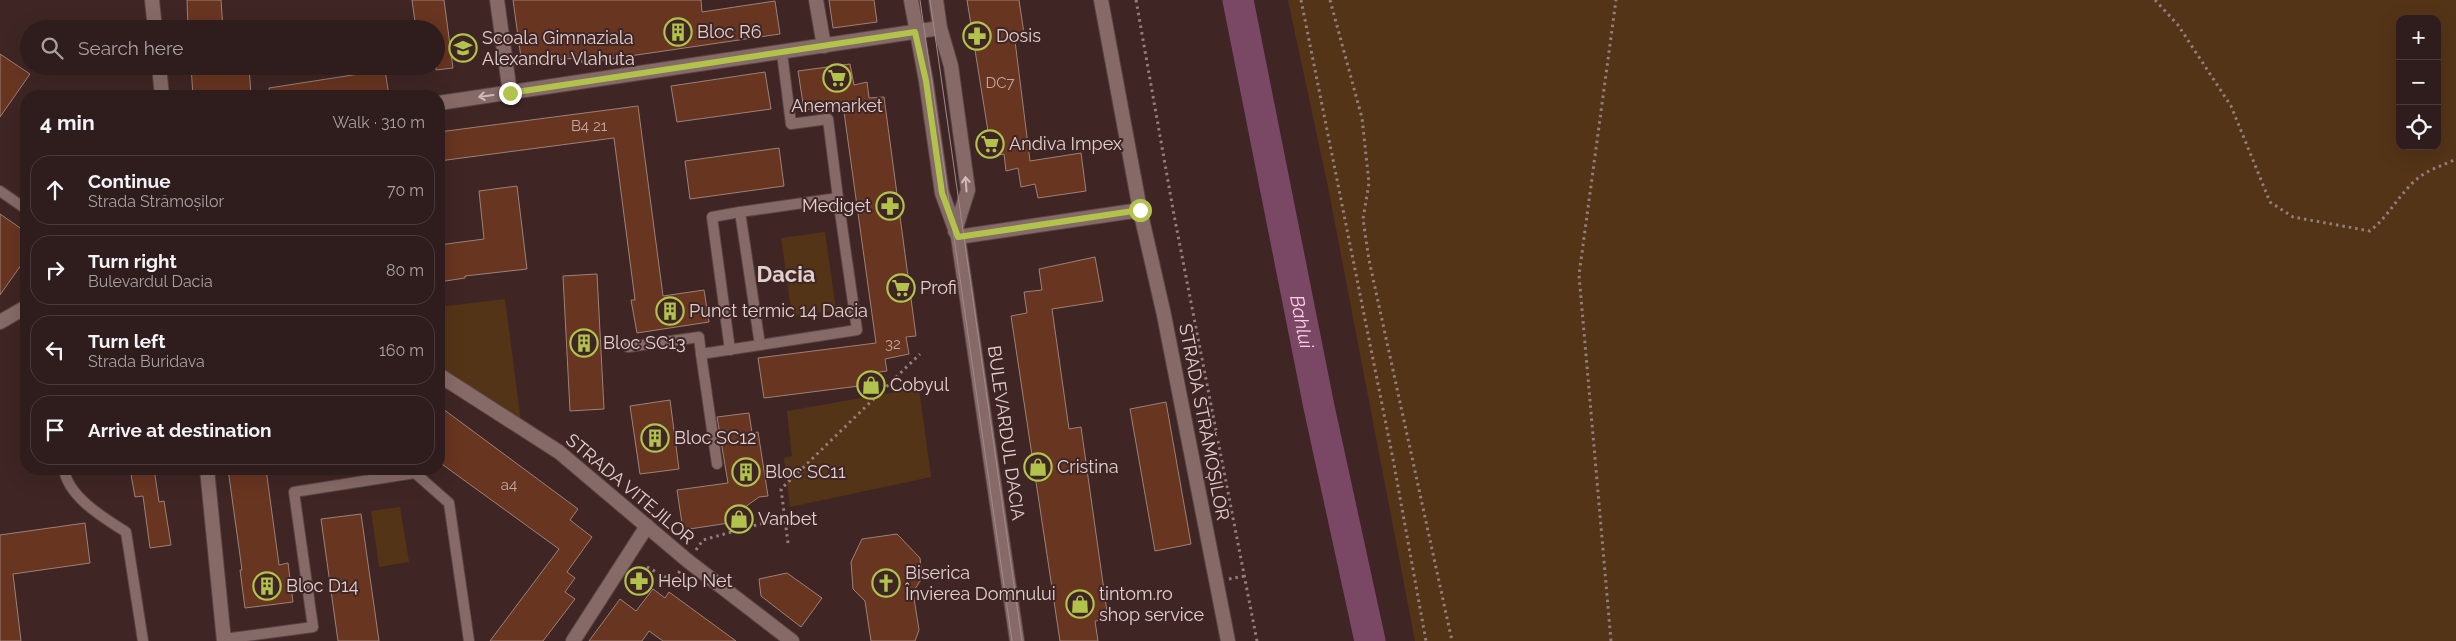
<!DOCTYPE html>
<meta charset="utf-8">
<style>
:root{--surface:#2f1c1c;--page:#3b2929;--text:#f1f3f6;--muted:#a7a1a3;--line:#4a3a3b}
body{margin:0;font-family:Raleway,sans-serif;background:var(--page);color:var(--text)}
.controls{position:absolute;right:15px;top:15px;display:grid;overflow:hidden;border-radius:10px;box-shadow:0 5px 20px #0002}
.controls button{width:45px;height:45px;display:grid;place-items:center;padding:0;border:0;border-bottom:1px solid var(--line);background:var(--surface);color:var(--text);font:25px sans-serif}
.stop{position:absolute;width:15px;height:15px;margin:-11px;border:4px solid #b2c34c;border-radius:50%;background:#fff}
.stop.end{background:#b2c34c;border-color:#fff;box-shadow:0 1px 5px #0008}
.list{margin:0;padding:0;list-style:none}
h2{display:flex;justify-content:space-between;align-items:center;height:65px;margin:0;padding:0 20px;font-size:21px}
h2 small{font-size:16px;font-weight:400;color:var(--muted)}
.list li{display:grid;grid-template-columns:32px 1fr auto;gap:15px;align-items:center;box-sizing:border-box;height:70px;margin:0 10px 10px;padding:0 10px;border:1px solid var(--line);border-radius:20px}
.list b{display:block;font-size:19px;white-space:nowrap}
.list p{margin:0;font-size:16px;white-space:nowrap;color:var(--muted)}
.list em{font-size:16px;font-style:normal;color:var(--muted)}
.icon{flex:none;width:28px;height:28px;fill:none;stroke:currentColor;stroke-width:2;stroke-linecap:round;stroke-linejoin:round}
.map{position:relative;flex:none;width:2456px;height:641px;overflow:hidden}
.search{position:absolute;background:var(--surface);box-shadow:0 5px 20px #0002;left:20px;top:20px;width:425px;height:55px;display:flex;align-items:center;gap:12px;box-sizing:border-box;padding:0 18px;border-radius:28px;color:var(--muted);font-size:19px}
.panel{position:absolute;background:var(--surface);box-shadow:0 5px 20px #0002;left:20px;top:90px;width:425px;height:385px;border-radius:20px}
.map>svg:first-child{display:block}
.green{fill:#543417;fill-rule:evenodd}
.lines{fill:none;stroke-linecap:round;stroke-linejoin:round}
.river{stroke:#7a4864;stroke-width:31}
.building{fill:#683521;stroke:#9c8177}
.service-casing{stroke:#594544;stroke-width:12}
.minor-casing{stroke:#594544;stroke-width:16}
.tertiary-casing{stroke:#594544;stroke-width:16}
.path{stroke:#937e7d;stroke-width:3;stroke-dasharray:2.5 4;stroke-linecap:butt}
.service{stroke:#866a68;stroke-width:10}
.minor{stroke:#866a68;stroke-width:14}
.tertiary{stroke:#866a68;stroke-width:14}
.tram{stroke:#a08b8a;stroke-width:1}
.oneway{stroke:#cfbcba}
.route{stroke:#b2c34c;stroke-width:6}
.labels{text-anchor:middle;stroke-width:4;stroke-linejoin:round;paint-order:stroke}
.number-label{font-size:15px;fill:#c3a9a4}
.poi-label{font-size:18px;fill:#e1d0cf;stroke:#3f2625;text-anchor:start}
.street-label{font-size:18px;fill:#e1d0cf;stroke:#3f2625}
.water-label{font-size:19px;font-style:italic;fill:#ffcde7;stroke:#3f2625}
.district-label{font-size:22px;font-weight:bold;fill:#e1d0cf;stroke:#3f2625}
</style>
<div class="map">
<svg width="2456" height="641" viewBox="0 0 2456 641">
<rect width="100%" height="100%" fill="#3f2625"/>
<g class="green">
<path d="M1288 0H2456V641H1415L1328 187ZM2400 19H2437V146H2400Z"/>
<path d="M825 232 836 310 792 316 781 238Z"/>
<path d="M505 299 522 430 439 366V307Z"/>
<path d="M919 388 931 477 790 507 784 458 792 456 787 411Z"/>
<path d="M400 507 409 562 379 567 371 511Z"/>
</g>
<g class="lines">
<path class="river" id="s1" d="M1238 0 1319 407 1370 641"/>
</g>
<g class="building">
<path d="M187 0H221L223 29H188Z"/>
<path d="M412 0H444L453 68 436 70V29H416Z"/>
<path d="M513 0H701L702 12 775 1 780 34 582 63 581 57 522 65Z"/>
<path d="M829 0H874L877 22 833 28Z"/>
<path d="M967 0H1019L1025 40 1015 41 1030 161 1081 153 1086 191 1038 198 1035 184 1021 187 1018 168 1006 171 1004 154 992 156Z"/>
<path d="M0 54 30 74 0 117Z"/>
<path d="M850 64 854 85 867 82 869 98 884 97 916 336 906 337 909 354 885 359 887 371 865 374 867 385 764 398 758 358 876 343 843 105 804 110 798 71Z"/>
<path d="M191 66H249L251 96H193Z"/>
<path d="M385 70 389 96H270L269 88Z"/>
<path d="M765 72 771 109 677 122 671 86Z"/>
<path d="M638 106 663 296 704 290 709 322 637 333 631 300H635L614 138 439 161V132Z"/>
<path d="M779 148 784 186 690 199 685 161Z"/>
<path d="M517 186 527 269 465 276V278L439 282V245L484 239 479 191Z"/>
<path d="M0 214 26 232V258L0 295Z"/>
<path d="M1095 257 1103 301 1052 309 1069 429 1081 427 1108 619 1095 621 1098 641H1060L1011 316 1027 313 1024 292 1042 290 1039 269Z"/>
<path d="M597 274 604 409 570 411 563 276Z"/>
<path d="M670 400 679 469 640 474 630 406Z"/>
<path d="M1166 402 1191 544 1155 551 1130 409Z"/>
<path d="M439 406 578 509 570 520 592 537 567 572 575 578 565 592 575 599 543 641H490L559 549 439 462Z"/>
<path d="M749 413 752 433 758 432 768 496 759 497 741 510 742 521 683 530 677 490 728 483 717 417Z"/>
<path d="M130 469H154L159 502 164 501 171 545 150 548 143 496 135 497Z"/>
<path d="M228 469H266L279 565 288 563 293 602 245 608 240 570H242Z"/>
<path d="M361 514 379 641H338L321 519Z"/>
<path d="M85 523 90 563 13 574 21 641H0V535Z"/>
<path d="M897 534 920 558 922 578 913 592 919 630 915 641H871L865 601 853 589 851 562 862 539Z"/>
<path d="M787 573 822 598 801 627 761 596 759 579Z"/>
<path d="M653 589 665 598 669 592 736 641H663L649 631 642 641H589L620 599 636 611Z"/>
</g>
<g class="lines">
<g class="service-casing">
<g id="service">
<path d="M0 191 26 209"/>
<path d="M760 345 857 330 838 198"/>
<path d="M628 347 699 337 701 354 760 345 740 212 838 198 828 119 791 124 782 53"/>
<path d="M730 350 712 217 740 212"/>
<path d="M701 354 717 464"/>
<path d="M64 469C68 497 104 518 126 532L143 641"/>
<path d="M224 639 313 627 294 492 415 473 449 503 469 641"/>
</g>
</g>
<g class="minor-casing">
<g id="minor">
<path d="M497 0 510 93"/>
<path d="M816 0 824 46"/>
<path d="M1101 0 1140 210 1164 315 1228 641"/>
<path d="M439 103 940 28"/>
<path d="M958 237 1140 210"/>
<path d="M0 322 26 307"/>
<path d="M439 375 559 452 688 561 792 641"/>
<path d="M573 641 647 526"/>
</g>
</g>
<g class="tertiary-casing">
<g id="tertiary">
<path d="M152 0 155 29"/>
<path d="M911 0 926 81 942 193 958 237 1017 641"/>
<path d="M936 0 940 28 951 66 968 190 955 231"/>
<path d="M159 66 162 96"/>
<path d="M207 469 224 641"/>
</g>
</g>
<g class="path">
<path d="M1136 0 1174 215 1257 641"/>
<path d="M1301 0 1393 459 1426 641"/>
<path d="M1330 0 1362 118 1369 183 1363 219 1369 260 1452 641"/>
<path d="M2155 0 2178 25 2231 106 2270 202 2293 217 2370 231C2389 216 2399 194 2417 179 2427 170 2444 165 2456 159"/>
<path d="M788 543 781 489 920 354"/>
<path d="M696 550 703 540 767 522 785 520"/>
<path d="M635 572 647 567 673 581 680 571"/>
<path d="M1229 579 1245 576"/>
<path d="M1611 641 1579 275 1616 0"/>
</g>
<use href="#service" class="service"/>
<use href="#minor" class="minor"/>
<use href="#tertiary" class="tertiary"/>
<g class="tram">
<path d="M920 0 1012 641"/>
<path d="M930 0 1022 641"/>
</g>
</g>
<defs><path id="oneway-shaft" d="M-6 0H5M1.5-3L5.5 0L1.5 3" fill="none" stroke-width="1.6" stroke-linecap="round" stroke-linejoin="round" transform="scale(1.25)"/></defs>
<g class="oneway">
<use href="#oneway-shaft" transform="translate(486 96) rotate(172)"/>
<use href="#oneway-shaft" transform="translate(966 184) rotate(-94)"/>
</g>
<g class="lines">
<path class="route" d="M510 93 915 32 926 81 942 193 958 237 1140 210"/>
</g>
<defs>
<g id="building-ring" transform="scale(1.4375)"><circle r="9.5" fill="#3f2625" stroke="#b2c34c" stroke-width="1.5"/><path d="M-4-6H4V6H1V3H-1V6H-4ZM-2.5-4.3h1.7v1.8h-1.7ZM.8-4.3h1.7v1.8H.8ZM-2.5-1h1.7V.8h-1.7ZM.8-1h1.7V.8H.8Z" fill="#b2c34c"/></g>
<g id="pharmacy-ring" transform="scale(1.4375)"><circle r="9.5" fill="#3f2625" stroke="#b2c34c" stroke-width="1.5"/><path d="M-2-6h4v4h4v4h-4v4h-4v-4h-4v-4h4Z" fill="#b2c34c"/></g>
<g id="school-ring" transform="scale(1.4375)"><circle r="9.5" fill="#3f2625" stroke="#b2c34c" stroke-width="1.5"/><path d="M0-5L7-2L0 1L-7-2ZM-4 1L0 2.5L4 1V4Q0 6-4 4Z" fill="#b2c34c"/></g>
<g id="supermarket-ring" transform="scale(1.4375)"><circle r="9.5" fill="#3f2625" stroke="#b2c34c" stroke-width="1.5"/><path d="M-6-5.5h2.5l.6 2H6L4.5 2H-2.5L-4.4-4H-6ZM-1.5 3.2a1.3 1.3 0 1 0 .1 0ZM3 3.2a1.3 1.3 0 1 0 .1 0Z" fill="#b2c34c"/></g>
<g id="shop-ring" transform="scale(1.4375)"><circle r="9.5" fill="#3f2625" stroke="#b2c34c" stroke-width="1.5"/><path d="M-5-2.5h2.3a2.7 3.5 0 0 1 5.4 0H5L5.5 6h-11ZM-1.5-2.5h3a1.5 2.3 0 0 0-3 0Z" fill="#b2c34c"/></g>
<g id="church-ring" transform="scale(1.4375)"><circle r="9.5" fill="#3f2625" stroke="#b2c34c" stroke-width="1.5"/><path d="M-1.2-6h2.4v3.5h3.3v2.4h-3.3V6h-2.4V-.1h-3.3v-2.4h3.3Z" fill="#b2c34c"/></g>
</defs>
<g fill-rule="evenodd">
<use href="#building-ring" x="678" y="32"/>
<use href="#pharmacy-ring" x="977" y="36"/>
<use href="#school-ring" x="463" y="48"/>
<use href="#supermarket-ring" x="837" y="78"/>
<use href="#supermarket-ring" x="990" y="144"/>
<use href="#pharmacy-ring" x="890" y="206"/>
<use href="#supermarket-ring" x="901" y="288"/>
<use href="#building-ring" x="670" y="311"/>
<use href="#building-ring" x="584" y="343"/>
<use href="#shop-ring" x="871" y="385"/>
<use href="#building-ring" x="655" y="438"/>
<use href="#shop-ring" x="1038" y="467"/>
<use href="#building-ring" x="746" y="472"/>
<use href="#shop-ring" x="739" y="519"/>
<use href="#pharmacy-ring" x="639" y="581"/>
<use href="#church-ring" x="886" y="583"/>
<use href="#building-ring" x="267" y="586"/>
<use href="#shop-ring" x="1080" y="604"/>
</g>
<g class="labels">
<g class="number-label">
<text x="1000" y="88">DC7</text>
<text x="589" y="131">B4 21</text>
<text x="893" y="349">32</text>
<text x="509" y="490">a4</text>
</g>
<g class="poi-label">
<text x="697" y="38">Bloc R6</text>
<text x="996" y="42">Dosis</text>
<text x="482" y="44">Scoala Gimnaziala<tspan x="482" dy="21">Alexandru Vlahuta</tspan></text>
<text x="837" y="112" text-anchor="middle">Anemarket</text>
<text x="1009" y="150">Andiva Impex</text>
<text x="871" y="212" text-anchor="end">Mediget</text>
<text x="920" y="294">Profi</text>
<text x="689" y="317">Punct termic 14 Dacia</text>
<text x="603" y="349">Bloc SC13</text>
<text x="890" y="391">Cobyul</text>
<text x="674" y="444">Bloc SC12</text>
<text x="1057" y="473">Cristina</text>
<text x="765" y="478">Bloc SC11</text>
<text x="758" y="525">Vanbet</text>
<text x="905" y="579">Biserica<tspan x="905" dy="21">Învierea Domnului</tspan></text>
<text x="658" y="587">Help Net</text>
<text x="286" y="592">Bloc D14</text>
<text x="1099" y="600">tintom.ro<tspan x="1099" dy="21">shop service</tspan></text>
</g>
<g class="street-label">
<text transform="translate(1204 422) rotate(79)" y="6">STRADA STRĂMOȘILOR</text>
<text transform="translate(1006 433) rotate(82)" y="6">BULEVARDUL DACIA</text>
<text transform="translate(630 489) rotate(40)" y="6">STRADA VITEJILOR</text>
</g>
<g class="water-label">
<text dy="7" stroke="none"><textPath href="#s1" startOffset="328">Bahlui</textPath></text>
</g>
<g class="district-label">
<text x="786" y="282">Dacia</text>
</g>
</g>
</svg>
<div class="controls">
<button>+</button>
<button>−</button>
<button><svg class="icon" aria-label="locate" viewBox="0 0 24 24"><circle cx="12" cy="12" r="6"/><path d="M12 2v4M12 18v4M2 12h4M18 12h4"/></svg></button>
</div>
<div class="stop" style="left:1140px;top:210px"></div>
<div class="stop end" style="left:510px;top:93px"></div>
<div class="search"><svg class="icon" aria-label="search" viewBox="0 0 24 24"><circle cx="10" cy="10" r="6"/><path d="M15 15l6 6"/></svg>Search here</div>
<section class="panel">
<h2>4 min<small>Walk · 310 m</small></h2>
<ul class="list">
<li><svg class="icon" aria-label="ahead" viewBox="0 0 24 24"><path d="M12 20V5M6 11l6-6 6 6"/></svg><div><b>Continue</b><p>Strada Strămoșilor</p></div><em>70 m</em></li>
<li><svg class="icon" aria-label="right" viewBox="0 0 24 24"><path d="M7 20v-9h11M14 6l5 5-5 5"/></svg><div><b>Turn right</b><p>Bulevardul Dacia</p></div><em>80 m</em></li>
<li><svg class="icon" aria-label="left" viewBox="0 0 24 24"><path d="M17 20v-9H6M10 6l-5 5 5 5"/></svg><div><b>Turn left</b><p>Strada Buridava</p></div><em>160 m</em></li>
<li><svg class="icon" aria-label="arrive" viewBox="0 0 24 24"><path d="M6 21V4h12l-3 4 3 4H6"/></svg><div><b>Arrive at destination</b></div></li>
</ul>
</section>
</div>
